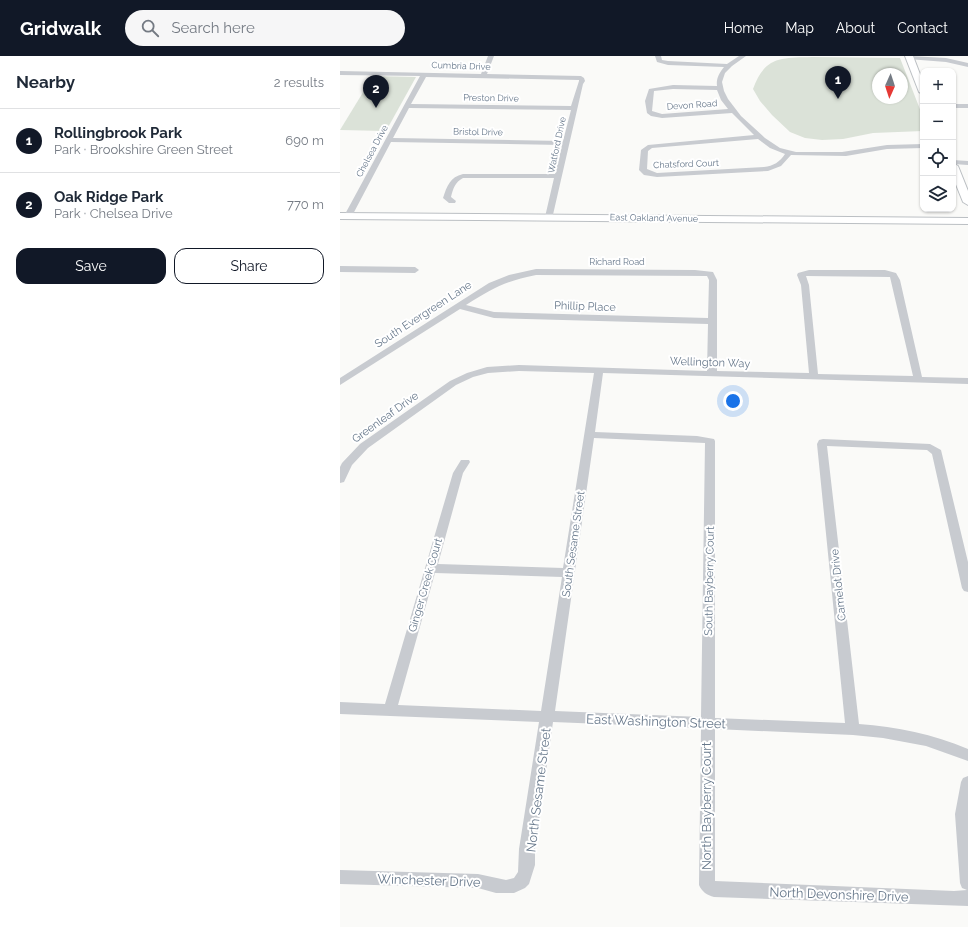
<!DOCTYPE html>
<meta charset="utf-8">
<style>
:root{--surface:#fff;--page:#f6f6f7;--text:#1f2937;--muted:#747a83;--line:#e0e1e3;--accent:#111827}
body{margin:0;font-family:Raleway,sans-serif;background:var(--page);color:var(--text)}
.controls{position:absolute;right:12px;top:12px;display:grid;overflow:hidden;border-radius:8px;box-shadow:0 1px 3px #0004}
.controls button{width:36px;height:36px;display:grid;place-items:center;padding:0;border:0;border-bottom:1px solid var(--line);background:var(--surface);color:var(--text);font:20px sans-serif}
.compass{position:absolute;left:532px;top:12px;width:36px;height:36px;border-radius:50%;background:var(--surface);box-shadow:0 1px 3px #0004;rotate:183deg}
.you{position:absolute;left:393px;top:345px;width:14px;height:14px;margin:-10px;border:3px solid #fff;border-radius:50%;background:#1a73e8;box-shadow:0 0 0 6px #1a73e833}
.badge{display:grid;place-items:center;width:26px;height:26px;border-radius:50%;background:var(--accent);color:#fff;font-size:13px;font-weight:700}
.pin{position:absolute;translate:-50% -33px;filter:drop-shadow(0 1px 2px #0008)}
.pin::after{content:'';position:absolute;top:21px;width:14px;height:12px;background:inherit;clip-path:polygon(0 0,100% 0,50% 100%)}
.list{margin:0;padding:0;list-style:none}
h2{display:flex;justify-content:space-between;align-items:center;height:52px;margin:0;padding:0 16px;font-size:17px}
h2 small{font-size:13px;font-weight:400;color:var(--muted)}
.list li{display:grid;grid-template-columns:26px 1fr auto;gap:12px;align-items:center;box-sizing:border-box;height:64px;padding:0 16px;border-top:1px solid var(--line)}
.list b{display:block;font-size:15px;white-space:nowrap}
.list p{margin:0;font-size:13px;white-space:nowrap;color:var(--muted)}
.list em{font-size:13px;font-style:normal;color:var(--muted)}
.actions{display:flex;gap:8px;padding:12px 16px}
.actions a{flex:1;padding:9px 0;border:1px solid var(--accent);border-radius:12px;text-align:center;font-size:14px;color:var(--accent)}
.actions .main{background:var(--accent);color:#fff}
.icon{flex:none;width:22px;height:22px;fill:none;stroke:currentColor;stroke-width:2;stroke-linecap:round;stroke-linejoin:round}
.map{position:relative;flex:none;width:628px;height:871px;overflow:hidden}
header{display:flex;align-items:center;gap:24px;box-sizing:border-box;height:56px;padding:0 20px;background:var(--accent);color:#fff}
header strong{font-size:19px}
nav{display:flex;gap:22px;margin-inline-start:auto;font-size:14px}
.search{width:280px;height:36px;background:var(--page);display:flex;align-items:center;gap:10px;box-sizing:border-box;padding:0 14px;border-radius:22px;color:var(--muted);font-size:15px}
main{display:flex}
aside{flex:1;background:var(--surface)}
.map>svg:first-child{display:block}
.green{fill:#dbe2d8;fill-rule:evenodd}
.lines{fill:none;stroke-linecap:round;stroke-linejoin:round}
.major-casing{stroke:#bbbfc3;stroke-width:2}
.minor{fill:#c8cbd0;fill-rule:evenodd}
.major{fill:#fff;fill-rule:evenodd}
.labels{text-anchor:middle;stroke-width:4;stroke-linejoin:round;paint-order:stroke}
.far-street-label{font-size:9px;fill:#67788b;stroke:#fff}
.street-label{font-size:11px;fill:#67788b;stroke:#fff}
.near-street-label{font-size:13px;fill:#67788b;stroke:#fff}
</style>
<header>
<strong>Gridwalk</strong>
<div class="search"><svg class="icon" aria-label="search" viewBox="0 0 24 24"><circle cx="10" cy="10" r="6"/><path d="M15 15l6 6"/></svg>Search here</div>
<nav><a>Home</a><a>Map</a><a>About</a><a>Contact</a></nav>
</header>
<main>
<aside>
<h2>Nearby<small>2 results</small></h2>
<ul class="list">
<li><span class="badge">1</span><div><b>Rollingbrook Park</b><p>Park · Brookshire Green Street</p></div><em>690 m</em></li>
<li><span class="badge">2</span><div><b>Oak Ridge Park</b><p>Park · Chelsea Drive</p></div><em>770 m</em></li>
</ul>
<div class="actions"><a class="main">Save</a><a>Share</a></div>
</aside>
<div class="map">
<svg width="628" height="871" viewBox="0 0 628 871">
<rect width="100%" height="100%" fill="#fafaf8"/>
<g class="green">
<path d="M472 1 560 2 583 61V75L533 77 503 83 482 84 465 82 450 76 432 59 420 45 413 33C425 0 441 2 472 1ZM538 18H562V42H538Z"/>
<path d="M33 20 76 21 46 75 0 74Z"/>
</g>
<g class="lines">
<g class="major-casing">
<g id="major">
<path d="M565 0H573L583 26V38L579 36Z"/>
<path d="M613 107 618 110 628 135V149L623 146 613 121Z"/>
<path d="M0 157 628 162V168L0 163Z"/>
</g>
</g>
<g class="minor">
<path d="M148 0H154L147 18 241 20 244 22 245 25 243 28 212 163H206L205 161 214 122H123C115 126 113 133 111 141L116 145 115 147H109L103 142C107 130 110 121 123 118H215L222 89 51 86 12 160 8 162H5L4 160 80 20 0 19V15L141 18ZM86 21 239 24V25L231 50 71 48ZM69 52 231 54 223 85 53 82Z"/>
<path d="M315 0H321L322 4 328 5 387 8 399 0H406L392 10 385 17 382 26 384 35 388 43 401 60 425 82 440 92 456 96H502L547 89 583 88V92L547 93 506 100 451 99 441 110 428 115 317 121 304 119 299 114 301 94 308 89 414 79 392 57 322 62 311 60 307 57 305 45 309 33 333 29 377 30C376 23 379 17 384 11L328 9 317 6ZM333 33 377 34 381 44 388 53 322 58 312 55 314 35ZM418 83 430 92 445 98C440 106 433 110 424 111L317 117 307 113 308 95 312 92Z"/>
<path d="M570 0 606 2 628 7V11L606 6 568 3 567 2Z"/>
<rect x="613" y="48" width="15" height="4"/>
<path d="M613 104 628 105V109L613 108Z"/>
<path d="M0 210 75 211 79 214 75 217 0 216Z"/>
<path d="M196 213 355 214 373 216 377 224V315L469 317 461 229 457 219 458 217 469 214H545L556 217 560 224 582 321 628 322V328L263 317 255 376 357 380 374 383 375 385V662L505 667 477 388 479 384 483 383 590 388 601 394 628 506V536L624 535 622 532 592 398 587 394 487 390 519 668C557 671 593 678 628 693V705L586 690 543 682 513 679 375 673V825L614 835 627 834 622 832 620 827 615 758 621 726 623 722 628 720V850L374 841C367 839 362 836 359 829L361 672 213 666 195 793V809L189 828 185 832 174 837H156L138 832 0 828V814L138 818 166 824 174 822 178 816 179 793 199 666 0 658V646L45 648 113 417 121 404H129L130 406 123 417 98 508 223 512 254 317 179 315 148 317 133 321 116 329 28 392 12 409 4 426 0 427V411L2 407 20 388 110 325 127 317 147 311 179 309 367 315 368 268 154 262 120 253 0 329V322L149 227 169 219ZM196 219 367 220 369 224 368 262 154 256 126 249C152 233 165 225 196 219ZM466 220 550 221 573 320 478 318 469 229ZM254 382 365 387 361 661 215 655ZM95 517 222 521 201 655 58 649Z"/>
</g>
<use href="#major" class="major"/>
</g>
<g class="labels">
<g class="far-street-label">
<text transform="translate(121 10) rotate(2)" y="3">Cumbria Drive</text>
<text transform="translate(151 42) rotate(1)" y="3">Preston Drive</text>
<text transform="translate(352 49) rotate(-4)" y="3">Devon Road</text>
<text transform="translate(138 76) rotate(1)" y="3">Bristol Drive</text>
<text transform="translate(217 89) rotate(-78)" y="3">Watford Drive</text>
<text transform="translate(32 95) rotate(-62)" y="3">Chelsea Drive</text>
<text transform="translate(346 108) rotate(-2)" y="3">Chatsford Court</text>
<text transform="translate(314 162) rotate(1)" y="3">East Oakland Avenue</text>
<text x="277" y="209">Richard Road</text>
</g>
<g class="street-label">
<text transform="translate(245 250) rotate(2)" y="4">Phillip Place</text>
<text transform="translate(83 258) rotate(-33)" y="4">South Evergreen Lane</text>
<text transform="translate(370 306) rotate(2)" y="4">Wellington Way</text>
<text transform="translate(45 361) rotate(-36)" y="4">Greenleaf Drive</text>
<text transform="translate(233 488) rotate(-82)" y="4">South Sesame Street</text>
<text transform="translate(369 525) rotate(-89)" y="4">South Bayberry Court</text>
<text transform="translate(85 529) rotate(-74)" y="4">Ginger Creek Court</text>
<text transform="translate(498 529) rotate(-96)" y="4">Camelot Drive</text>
</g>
<g class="near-street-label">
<text transform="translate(316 665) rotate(2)" y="5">East Washington Street</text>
<text transform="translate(198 734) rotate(-83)" y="5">North Sesame Street</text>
<text transform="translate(366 750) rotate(-90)" y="5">North Bayberry Court</text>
<text transform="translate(89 824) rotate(2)" y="5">Winchester Drive</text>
<text transform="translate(499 838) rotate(2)" y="5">North Devonshire Drive</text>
</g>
</g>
</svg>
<div class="controls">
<button>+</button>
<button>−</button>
<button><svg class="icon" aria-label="locate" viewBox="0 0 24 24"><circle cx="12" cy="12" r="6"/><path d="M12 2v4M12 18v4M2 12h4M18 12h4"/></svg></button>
<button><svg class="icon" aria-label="layers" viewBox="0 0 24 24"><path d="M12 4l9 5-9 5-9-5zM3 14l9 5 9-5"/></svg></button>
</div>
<svg class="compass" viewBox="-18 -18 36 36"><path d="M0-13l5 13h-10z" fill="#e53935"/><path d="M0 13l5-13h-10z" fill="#747a83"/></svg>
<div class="you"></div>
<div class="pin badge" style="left:498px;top:43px">1</div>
<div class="pin badge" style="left:36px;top:52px">2</div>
</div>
</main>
